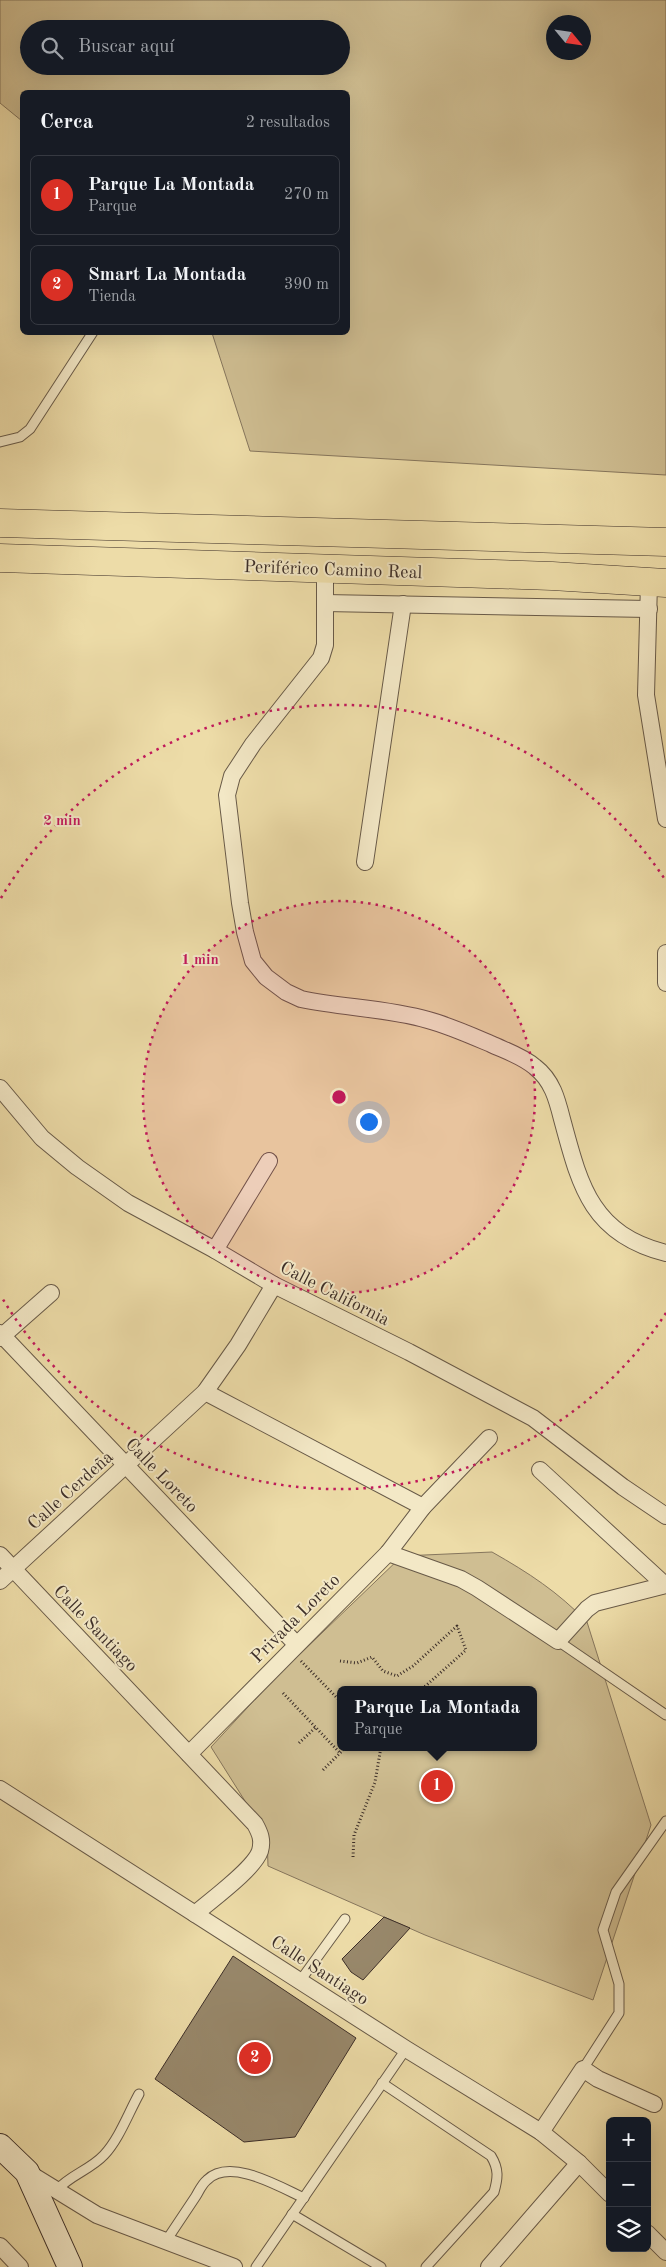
<!DOCTYPE html>
<html lang="es">
<meta charset="utf-8">
<style>
:root{--surface:#171b24;--page:#20242c;--text:#f1f3f6;--muted:#9ea1a6;--line:#363941;--accent:#d93025}
body{margin:0;font-family:"Old Standard TT",serif;background:var(--page);color:var(--text)}
.controls{position:absolute;right:15px;bottom:15px;display:grid;overflow:hidden;border-radius:8px;box-shadow:0 5px 20px #0002}
.controls button{width:45px;height:45px;display:grid;place-items:center;padding:0;border:0;border-bottom:1px solid var(--line);background:var(--surface);color:var(--text);font:25px sans-serif}
.compass{position:absolute;left:546px;top:15px;width:45px;height:45px;border-radius:50%;background:var(--surface);box-shadow:0 5px 20px #0002;rotate:119deg}
.you{position:absolute;left:368px;top:1121px;width:18px;height:18px;margin:-12px;border:4px solid #fff;border-radius:50%;background:#1a73e8;box-shadow:0 0 0 8px #1a73e833}
.badge{display:grid;place-items:center;width:32px;height:32px;border-radius:50%;background:var(--accent);color:#fff;font-size:16px;font-weight:700}
.pin{position:absolute;translate:-50% -50%;border:2px solid #fff;box-shadow:0 1px 5px #0006}
.popup{position:absolute;left:337px;top:1686px;width:200px;height:65px;box-sizing:border-box;display:grid;place-content:center;border-radius:8px;background:var(--surface);filter:drop-shadow(0 1px 4px #0005);font-size:16px;white-space:nowrap;color:var(--muted)}
.popup b{font-size:19px;color:var(--text)}
.popup::after{content:'';position:absolute;left:50%;top:100%;margin-left:-10px;border:10px solid transparent;border-top-color:var(--surface)}
.list{margin:0;padding:0;list-style:none}
h2{display:flex;justify-content:space-between;align-items:center;height:65px;margin:0;padding:0 20px;font-size:21px}
h2 small{font-size:16px;font-weight:400;color:var(--muted)}
.list li{display:grid;grid-template-columns:32px 1fr auto;gap:15px;align-items:center;box-sizing:border-box;height:80px;margin:0 10px 10px;padding:0 10px;border:1px solid var(--line);border-radius:8px}
.list b{display:block;font-size:19px;white-space:nowrap}
.list p{margin:0;font-size:16px;white-space:nowrap;color:var(--muted)}
.list em{font-size:16px;font-style:normal;color:var(--muted)}
.icon{flex:none;width:28px;height:28px;fill:none;stroke:currentColor;stroke-width:2;stroke-linecap:round;stroke-linejoin:round}
.map{position:relative;flex:none;width:666px;height:2267px;overflow:hidden}
.search{position:absolute;background:var(--surface);box-shadow:0 5px 20px #0002;left:20px;top:20px;width:330px;height:55px;display:flex;align-items:center;gap:12px;box-sizing:border-box;padding:0 18px;border-radius:28px;color:var(--muted);font-size:19px}
.panel{position:absolute;background:var(--surface);box-shadow:0 5px 20px #0002;left:20px;top:90px;width:330px;height:245px;border-radius:8px}
.map>svg:first-child{display:block}
.green{fill:#cfbe92;stroke:#86765d;fill-rule:evenodd}
.building{fill:#98886b;stroke:#3c2e28}
.lines{fill:none;stroke-linecap:round;stroke-linejoin:round}
.service-casing{stroke:#685a48;stroke-width:11}
.minor-casing{stroke:#685a48;stroke-width:18}
.secondary-casing{stroke:#3c2e28;stroke-width:26}
.trunk-casing{stroke:#3c2e28;stroke-width:29}
.path{stroke:#3c2e28;stroke-width:3;stroke-dasharray:1 2.5;stroke-linecap:butt}
.service{stroke:#f3e8c6;stroke-width:9}
.minor{stroke:#f3e8c6;stroke-width:16}
.secondary{stroke:#f3e8c6;stroke-width:24}
.trunk{stroke:#eddca8;stroke-width:28}
.ring{fill:none;stroke:#c2185b;stroke-width:2.5;stroke-dasharray:2.5 5}
.labels{text-anchor:middle;stroke-width:4;stroke-linejoin:round;paint-order:stroke}
.street-label{font-size:18px;fill:#3c2e28;stroke:#f3e8c6}
.centre{fill:#c2185b;stroke:#f3e8c6;stroke-width:2.5}
.ring-label{font-size:15px;text-anchor:middle;font-weight:bold;fill:#c2185b;stroke:#f3e8c6;stroke-width:4;stroke-linejoin:round;paint-order:stroke}
</style>
<div class="map">
<svg width="666" height="2267" viewBox="0 0 666 2267">
<rect width="100%" height="100%" fill="#eddca8"/>
<filter id="stains"><feTurbulence type="fractalNoise" baseFrequency=".004" numOctaves="4"/><feColorMatrix values="0 0 0 0 .2 0 0 0 0 .09 0 0 0 0 .02 0 0 0 .5 -.17"/></filter>
<radialGradient id="worn" r=".72"><stop offset=".6" stop-color="#630" stop-opacity="0"/><stop offset="1" stop-color="#630" stop-opacity=".3"/></radialGradient>
<g class="green">
<path d="M0 0H666V475L250 451 212 333 348 332V92H22V121L0 103ZM554 22H584V52H554ZM29 29H341V66H29Z"/>
<path d="M492 1552C529 1573 558 1592 587 1622L651 1825 593 2000 425 1935 268 1866 267 1836 211 1747 273 1680 402 1556ZM341 1690H533V1747H341Z"/>
</g>
<g class="building">
<path d="M384 1917 410 1928 363 1980 351 1972 342 1959Z"/>
<path d="M233 1956 356 2038 295 2137 244 2142 155 2079Z"/>
</g>
<g class="lines">
<g class="service-casing">
<g id="service">
<path d="M0 442 20 437 30 429 93 332"/>
<path d="M558 1641 666 1715"/>
<path d="M300 1981 345 1919"/>
<path d="M583 2069 619 2013V1984L603 1930 616 1892 666 1821"/>
<path d="M382 2083 491 2156C499 2169 498 2178 494 2192L426 2267"/>
<path d="M57 2190C70 2175 90 2170 104 2155 119 2139 128 2114 139 2094"/>
<path d="M292 2214 381 2267"/>
<path d="M166 2241C176 2226 186 2211 196 2196 199 2191 202 2184 207 2180 230 2157 280 2187 304 2198"/>
<path d="M256 2267 406 2049"/>
</g>
</g>
<g class="minor-casing">
<g id="minor">
<path d="M325 569V645L321 658 253 744 232 776 227 795 240 903 245 932 253 961 266 977 286 992 301 999C343 1008 387 1008 428 1020 450 1026 470 1035 491 1044 506 1051 522 1056 535 1067 552 1080 557 1099 562 1119 580 1186 591 1234 666 1253"/>
<path d="M649 583 646 695 666 819"/>
<path d="M325 603 649 609"/>
<path d="M365 862 403 604"/>
<path d="M666 953V983"/>
<path d="M0 1088 42 1138 77 1167 128 1203 215 1250 274 1285 409 1352 533 1418 623 1487 666 1516"/>
<path d="M215 1250 269 1161"/>
<path d="M0 1333 296 1644"/>
<path d="M0 1338 51 1293"/>
<path d="M205 1392 423 1507"/>
<path d="M540 1470 665 1585"/>
<path d="M388 1553 461 1579 477 1588 558 1641 587 1609 595 1603 666 1585"/>
<path d="M0 1555 255 1824C260 1833 263 1840 260 1851 254 1869 211 1900 195 1914"/>
<path d="M0 1581 205 1392 238 1345 274 1285"/>
<path d="M189 1754 388 1553 423 1507 489 1438"/>
<path d="M0 1789 406 2049 541 2132 579 2163 610 2194"/>
<path d="M541 2132 583 2069 598 2079 654 2104"/>
<path d="M27 2172 97 2215 234 2267"/>
<path d="M647 2233 666 2252"/>
<path d="M0 2246 20 2267"/>
<path d="M489 2267 579 2163"/>
</g>
</g>
<g class="secondary-casing">
<path id="secondary" d="M0 2146 27 2172 70 2267"/>
</g>
<g class="trunk-casing">
<g id="trunk">
<path d="M0 523 666 542"/>
<path d="M0 558 552 576 666 583"/>
</g>
</g>
<g class="path">
<path d="M301 1661 341 1702"/>
<path d="M340 1661 357 1663 372 1657 383 1671 397 1676 413 1666 457 1626 466 1650 421 1690"/>
<path d="M283 1693 340 1753"/>
<path d="M299 1743 316 1727"/>
<path d="M323 1770 346 1747"/>
<path d="M353 1857 354 1835 375 1782 381 1747"/>
</g>
<use href="#service" class="service"/>
<use href="#minor" class="minor"/>
<use href="#secondary" class="secondary"/>
<use href="#trunk" class="trunk"/>
</g>
<circle cx="339" cy="1097" r="196" fill="#c2185b" fill-opacity=".12"/>
<g class="ring">
<circle cx="339" cy="1097" r="196"/>
<path d="M666 1313A392 392 0 0 1 1 1296M1 898A392 392 0 0 1 666 881"/>
</g>
<g class="labels">
<g class="street-label">
<text transform="translate(333 569) rotate(2)" y="6">Periférico Camino Real</text>
<text transform="translate(335 1293) rotate(27)" y="6">Calle California</text>
<text transform="translate(162 1475) rotate(46)" y="6">Calle Loreto</text>
<text transform="translate(70 1490) rotate(-42)" y="6">Calle Cerdeña</text>
<text transform="translate(295 1618) rotate(-45)" y="6">Privada Loreto</text>
<text transform="translate(96 1628) rotate(46)" y="6">Calle Santiago</text>
<text transform="translate(320 1970) rotate(33)" y="6">Calle Santiago</text>
</g>
</g>
<circle cx="339" cy="1097" r="8" class="centre"/>
<g class="ring-label">
<text x="62" y="825">2 min</text>
<text x="200" y="964">1 min</text>
</g>
<rect width="100%" height="100%" filter="url(#stains)"/>
<rect width="100%" height="100%" fill="url(#worn)"/>
</svg>
<div class="controls">
<button>+</button>
<button>−</button>
<button><svg class="icon" aria-label="layers" viewBox="0 0 24 24"><path d="M12 4l9 5-9 5-9-5zM3 14l9 5 9-5"/></svg></button>
</div>
<svg class="compass" viewBox="-18 -18 36 36"><path d="M0-13l5 13h-10z" fill="#e53935"/><path d="M0 13l5-13h-10z" fill="#9ea1a6"/></svg>
<div class="you"></div>
<div class="pin badge" style="left:437px;top:1786px">1</div>
<div class="popup"><b>Parque La Montada</b>Parque</div>
<div class="pin badge" style="left:255px;top:2058px">2</div>
<div class="search"><svg class="icon" aria-label="search" viewBox="0 0 24 24"><circle cx="10" cy="10" r="6"/><path d="M15 15l6 6"/></svg>Buscar aquí</div>
<section class="panel">
<h2>Cerca<small>2 resultados</small></h2>
<ul class="list">
<li><span class="badge">1</span><div><b>Parque La Montada</b><p>Parque</p></div><em>270 m</em></li>
<li><span class="badge">2</span><div><b>Smart La Montada</b><p>Tienda</p></div><em>390 m</em></li>
</ul>
</section>
</div>
